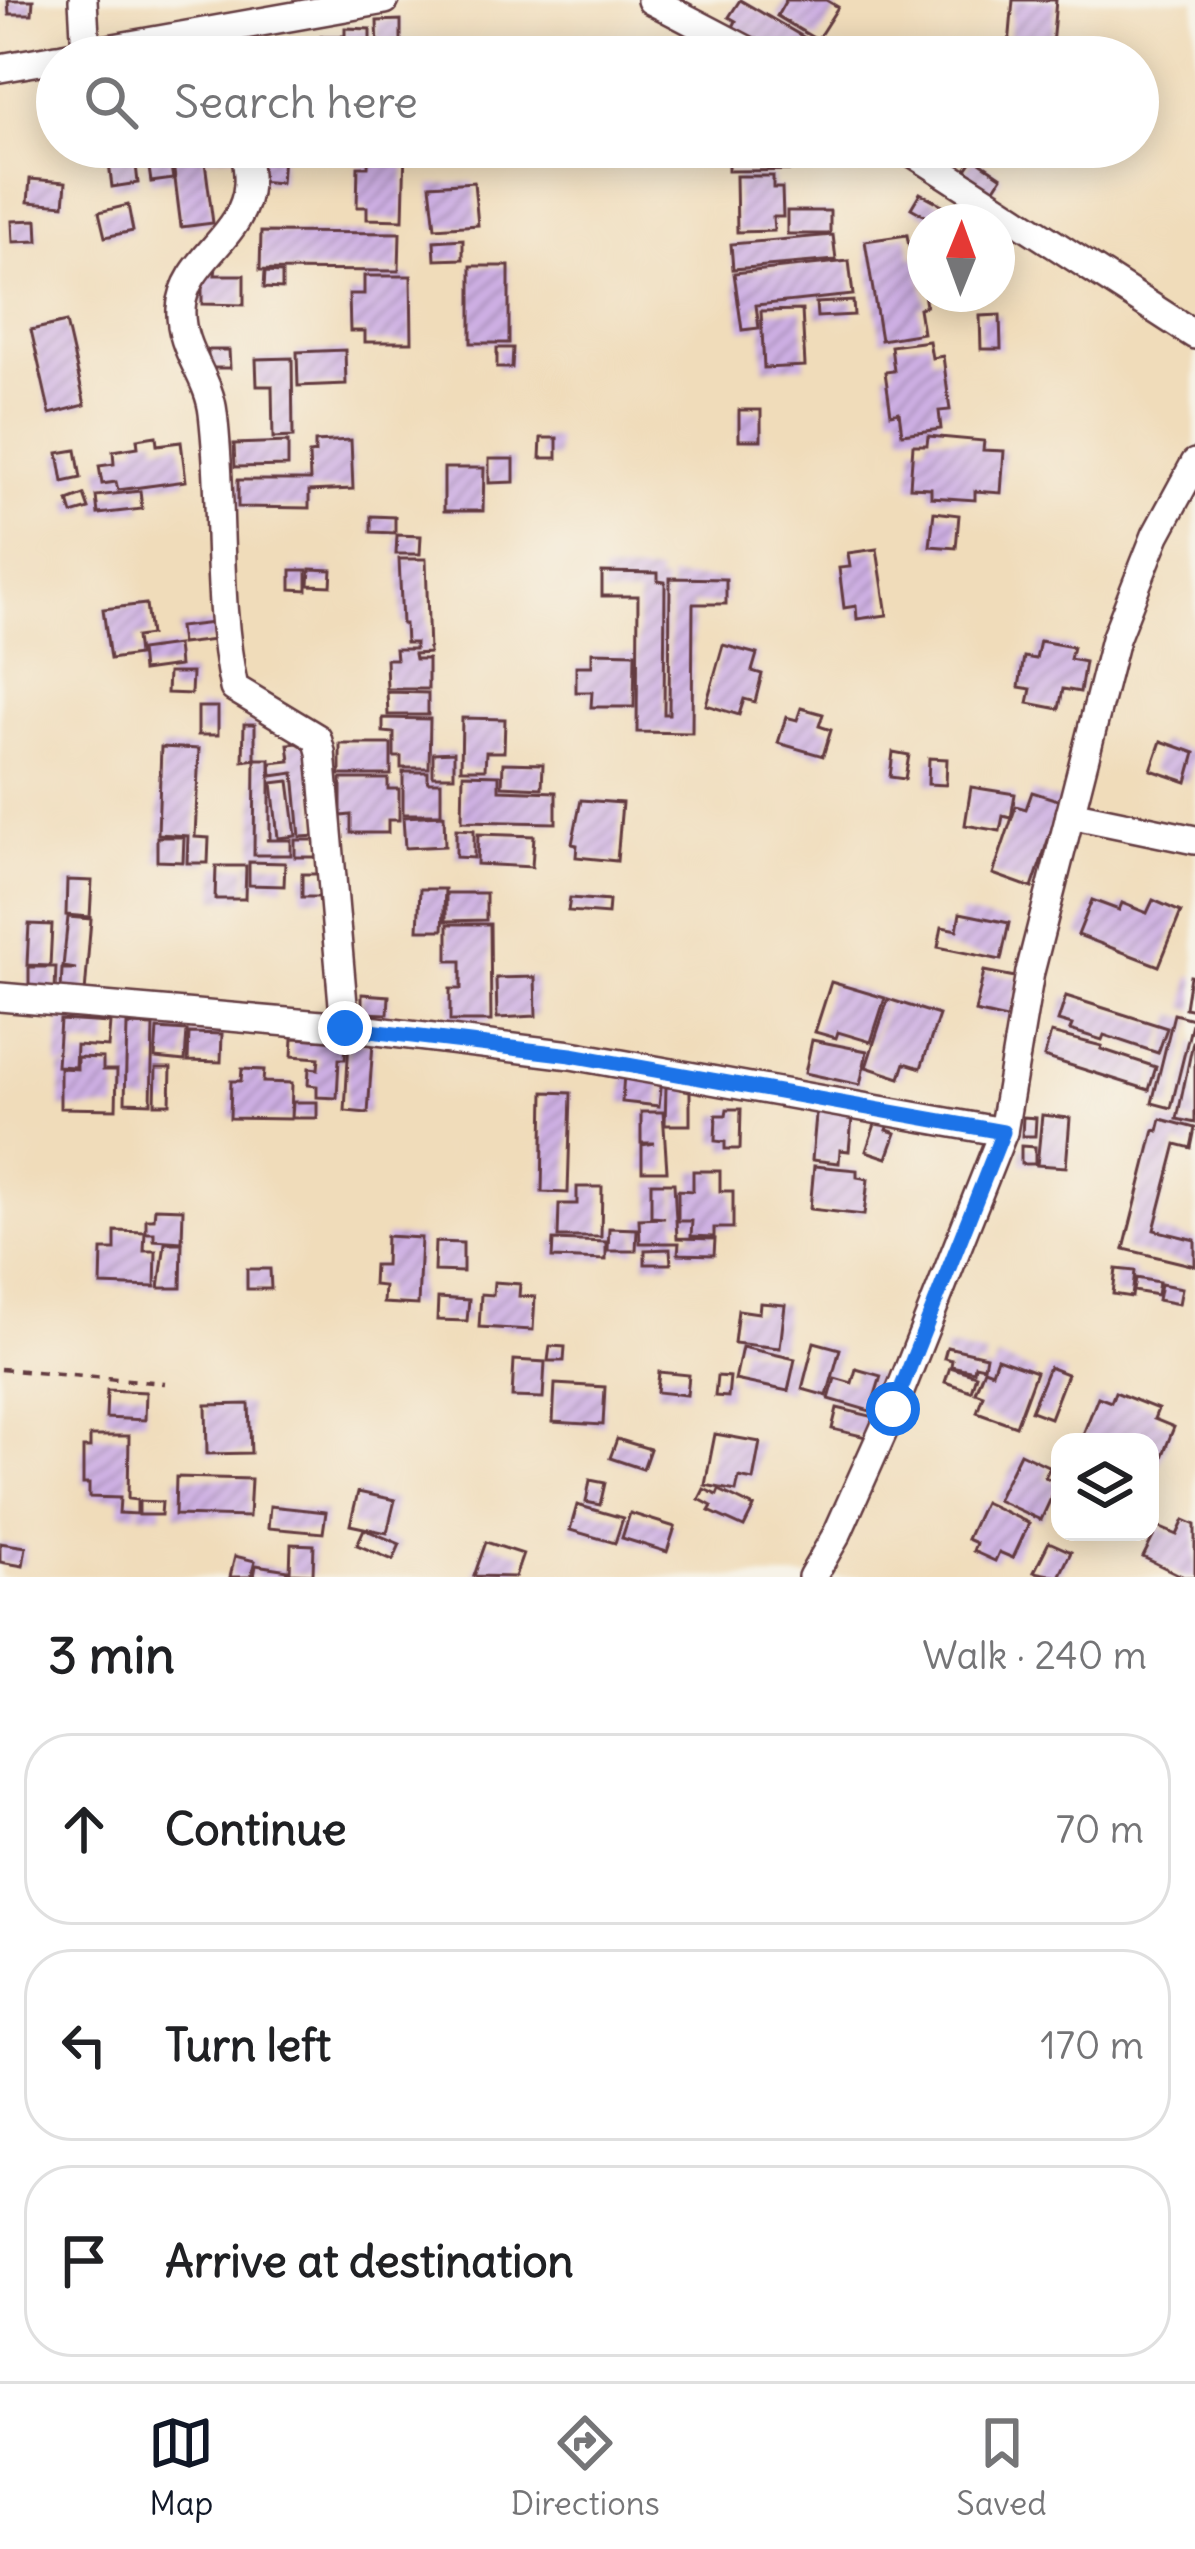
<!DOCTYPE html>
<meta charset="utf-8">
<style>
:root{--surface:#fff;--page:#f2f2f2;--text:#202124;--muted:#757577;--line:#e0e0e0;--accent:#111827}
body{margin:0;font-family:Delius,sans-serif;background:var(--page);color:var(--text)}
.controls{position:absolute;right:36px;bottom:36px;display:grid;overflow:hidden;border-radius:24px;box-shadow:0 6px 30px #0003}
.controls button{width:108px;height:108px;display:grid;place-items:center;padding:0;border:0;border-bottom:3px solid var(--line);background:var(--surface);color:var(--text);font:60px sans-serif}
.compass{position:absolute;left:907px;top:204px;width:108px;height:108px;border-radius:50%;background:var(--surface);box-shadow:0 6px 30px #0003;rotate:1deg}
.stop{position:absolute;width:36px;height:36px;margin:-27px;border:9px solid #1a73e8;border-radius:50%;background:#fff}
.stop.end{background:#1a73e8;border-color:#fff;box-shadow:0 3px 12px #0008}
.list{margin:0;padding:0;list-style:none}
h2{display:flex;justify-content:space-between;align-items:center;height:156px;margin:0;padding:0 48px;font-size:51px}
h2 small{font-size:39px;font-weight:400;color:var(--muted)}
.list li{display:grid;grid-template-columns:78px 1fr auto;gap:36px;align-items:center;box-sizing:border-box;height:192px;margin:0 24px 24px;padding:0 24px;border:3px solid var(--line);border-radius:48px}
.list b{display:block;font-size:45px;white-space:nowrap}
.list em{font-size:39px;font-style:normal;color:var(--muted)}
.icon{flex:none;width:66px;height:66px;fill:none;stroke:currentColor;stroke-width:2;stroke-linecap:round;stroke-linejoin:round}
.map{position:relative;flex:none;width:1195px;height:1577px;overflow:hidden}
.search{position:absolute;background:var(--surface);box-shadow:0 6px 30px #0003;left:36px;right:36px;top:36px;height:132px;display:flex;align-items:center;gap:30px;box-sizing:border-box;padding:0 42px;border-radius:66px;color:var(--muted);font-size:45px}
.sheet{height:804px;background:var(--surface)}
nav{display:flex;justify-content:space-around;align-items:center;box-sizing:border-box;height:168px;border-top:3px solid var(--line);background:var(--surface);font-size:33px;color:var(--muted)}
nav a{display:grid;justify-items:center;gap:6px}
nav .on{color:var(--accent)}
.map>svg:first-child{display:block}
.building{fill:url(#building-hatch)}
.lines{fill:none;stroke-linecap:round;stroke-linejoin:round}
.minor-casing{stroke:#633b40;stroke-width:32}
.path{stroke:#633b40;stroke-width:4.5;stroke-dasharray:9 9;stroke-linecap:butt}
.minor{stroke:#fff;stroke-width:27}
.route{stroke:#1a73e8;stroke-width:15}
</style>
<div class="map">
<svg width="1195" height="1577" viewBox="0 0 1195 1577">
<defs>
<pattern id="building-hatch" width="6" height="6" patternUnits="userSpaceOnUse" patternTransform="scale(3)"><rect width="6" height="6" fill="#cdafe3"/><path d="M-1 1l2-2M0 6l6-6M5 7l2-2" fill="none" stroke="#a88eb8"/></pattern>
</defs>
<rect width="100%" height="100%" fill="#f7f3e8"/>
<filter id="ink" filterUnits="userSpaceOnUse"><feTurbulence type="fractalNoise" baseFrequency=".00833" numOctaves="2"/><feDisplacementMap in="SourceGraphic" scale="24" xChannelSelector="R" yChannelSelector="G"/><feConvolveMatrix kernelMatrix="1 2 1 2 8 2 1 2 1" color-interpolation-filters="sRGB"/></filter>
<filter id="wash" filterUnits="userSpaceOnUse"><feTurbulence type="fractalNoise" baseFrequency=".004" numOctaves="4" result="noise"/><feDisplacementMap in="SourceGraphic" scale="48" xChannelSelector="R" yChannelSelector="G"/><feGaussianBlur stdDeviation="2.7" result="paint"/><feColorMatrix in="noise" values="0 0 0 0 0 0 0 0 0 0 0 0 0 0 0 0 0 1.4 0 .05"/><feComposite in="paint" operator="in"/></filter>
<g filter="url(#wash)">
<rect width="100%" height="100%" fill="#f0dcba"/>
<g id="blocks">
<g class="building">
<path d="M8 0H33L32 14H9Z"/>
<path d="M740 0 812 42 803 57H784L733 27 736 21 729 17Z"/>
<path d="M786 0H826L838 7 817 40 777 16Z"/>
<path d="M1013 0H1056L1051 57H1008Z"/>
<path d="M401 20V53H378L377 21Z"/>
<path d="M345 28 370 29V51H345Z"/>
<rect x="321" y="36" width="22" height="21"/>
<rect x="670" y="49" width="29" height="8"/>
<path d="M107 147H134L138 183 112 187Z"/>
<path d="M146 147H168L173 179 151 182Z"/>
<path d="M171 147H203L213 223 181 227Z"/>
<path d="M205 147H236L237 155 206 158Z"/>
<path d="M369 147H405L403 220 367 219V207H357L358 167H368Z"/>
<path d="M827 148V170L728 171V149Z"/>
<path d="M258 155 283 156 281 183 256 181Z"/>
<path d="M974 158 1002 177 991 194 963 174Z"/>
<path d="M736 176H773V188H782L783 217H773L774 231 737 232Z"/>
<path d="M30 179 66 182 64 205 28 202Z"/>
<path d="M474 182 478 225 435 228 430 185Z"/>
<path d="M920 193 952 210 945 222H936L911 208Z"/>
<path d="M128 205 133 231 105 237 99 212Z"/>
<rect x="787" y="211" width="43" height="23"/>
<path d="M37 220 38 241 13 242 12 221Z"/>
<path d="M261 232 400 233 399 271 260 270Z"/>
<path d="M833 235 836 260 733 269 731 244Z"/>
<path d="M907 235 911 258 918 257 926 306 919 308 923 333 881 340 865 241Z"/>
<path d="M463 239V259L435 260 434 241Z"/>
<path d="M849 261 853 295 756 305 759 328 742 330 734 273Z"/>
<rect x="471" y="266" width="38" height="77"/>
<path d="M202 267H216L215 275H244V305L202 304Z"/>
<path d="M265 272 282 273V289L264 288Z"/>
<path d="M364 276H411L412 342H365V331H350L349 294H364Z"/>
<path d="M853 301 854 315 817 317 816 303Z"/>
<path d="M802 310 805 366 764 368 761 311Z"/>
<path d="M1000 315 1001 349H981L980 316Z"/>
<path d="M66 322 85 405 50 414 31 330Z"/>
<path d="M929 341 932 358 943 356 950 410 939 411 941 429 902 434 899 412 891 414 885 372 894 371 891 346Z"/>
<path d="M497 348H513L512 368H497Z"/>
<path d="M208 350H229L230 368H208Z"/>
<path d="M345 350 346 384 298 386 297 352Z"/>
<path d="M292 358 293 437 273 438 272 386H257L256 359Z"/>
<rect x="739" y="410" width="22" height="30"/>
<path d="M156 436 157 445 181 442 186 481 118 490 116 482 102 484 99 466 114 464 113 451 138 447 137 439Z"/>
<path d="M928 436 984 441 983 450 1004 451 1001 493 975 491V500L931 497V488L910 487 913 445H927Z"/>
<path d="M541 438H557V458H540Z"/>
<path d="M351 440 353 489 309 491V508L238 507V480H310L309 454 315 453V442Z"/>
<path d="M288 442V466L235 467 234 444Z"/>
<path d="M76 450 81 478 63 482 58 453Z"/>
<path d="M489 459H514V482L489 483Z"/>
<path d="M444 468H484L483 511H444Z"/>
<path d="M140 491 142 509 98 514 96 496Z"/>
<path d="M84 495 89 509 72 514 68 501Z"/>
<path d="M934 512 959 515 956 548 930 546Z"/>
<path d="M371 516 395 517V533L371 532Z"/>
<path d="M397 535 421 536 420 554H396Z"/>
<path d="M877 549 887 615 857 619 856 606 844 608 839 568 850 567 848 553Z"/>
<path d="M399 559H426L429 653 414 654 415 659H428V689H387L386 659H396L395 649H415V643H406L405 624H402Z"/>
<path d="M310 569 332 570 331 586 309 585Z"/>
<path d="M291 570H307V590L291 589Z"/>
<path d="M602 572 658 573V581L665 582 664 714H669L670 578 726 579V604H693L692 733 637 732 638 596H602Z"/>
<path d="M146 604 150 635 136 637 138 655 110 659 103 609Z"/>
<path d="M213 623 215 640 181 644 179 627Z"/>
<path d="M1040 641 1073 647 1070 659 1085 662 1080 692 1063 689 1059 709 1028 703 1031 689 1019 687 1024 657 1036 659Z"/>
<path d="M177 645 179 666 142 671 140 650Z"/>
<path d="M723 645 757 654 752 671 762 674 755 702 744 699 739 715 706 705Z"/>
<path d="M592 652 635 653 634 707H591L592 692H576V666H592Z"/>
<path d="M168 673H192L191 694 167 693Z"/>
<path d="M387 692 428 693V715H388Z"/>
<rect x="198" y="707" width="20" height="28"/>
<path d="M801 708 823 714 819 726 831 730 823 756 778 743 786 717 797 720Z"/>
<path d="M383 718 430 719 429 768H401V757H394V733L383 732Z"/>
<path d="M462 718 505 719 504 752H486L485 769H461Z"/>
<path d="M244 724H255V759H270V839L266 840H291V855H254L255 759 243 761Z"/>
<path d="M1161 741 1195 753 1187 782 1151 770Z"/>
<path d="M308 742 317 836 300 837 294 773 272 776 271 763 290 761 288 744Z"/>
<rect x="340" y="744" width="51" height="31"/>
<path d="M161 747 199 749 195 837 209 838 208 863H187L188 836 158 834Z"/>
<path d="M454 752V776H433V753Z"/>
<path d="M893 752 909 755 905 779 890 777Z"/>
<path d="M929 758 947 759 946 785 928 784Z"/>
<path d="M503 763 543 764 542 788 502 786Z"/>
<path d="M403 772H428V782H441V814H403Z"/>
<path d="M463 774 499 775V790L556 792V823L462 821Z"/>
<path d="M341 779H388V789H399V820H388V833H351V815L341 816Z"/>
<path d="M289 781 296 836 278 838 272 783Z"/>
<path d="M971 787 1015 794 1011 818 1003 816 1000 831 965 825Z"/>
<path d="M1032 792 1061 801 1032 888 993 874 1016 806 1026 809Z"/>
<path d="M581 800 622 803 617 861 576 857 577 845 572 844Z"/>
<path d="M444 815 445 846 405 848 403 817Z"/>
<path d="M456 829 474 830V858L456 857Z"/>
<path d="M478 834 534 836 532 867 477 864Z"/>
<path d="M157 837H184L183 862 157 861Z"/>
<rect x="295" y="840" width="22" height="17"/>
<path d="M249 862 285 863 284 886 249 885Z"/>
<path d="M216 866H246L245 899H215Z"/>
<rect x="302" y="874" width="23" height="23"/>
<path d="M67 880 92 881 90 917 66 915Z"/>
<path d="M420 889H445L443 930H418Z"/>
<path d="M446 893H486V920L446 921Z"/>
<path d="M570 898 609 901 608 914 568 911Z"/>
<path d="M1092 900 1119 910 1122 903 1147 913 1153 900 1181 912 1159 966 1078 935Z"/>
<path d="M960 913 1009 923 1001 960 938 947 942 927 957 930Z"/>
<path d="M68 917 91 919 85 993 61 992 62 969H76L63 967Z"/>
<path d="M29 924 52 925 50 966 27 965Z"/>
<path d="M448 924H490L491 1021H450V989H461V961H448Z"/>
<path d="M29 967H56L55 990H29Z"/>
<path d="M984 971 1020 978 1011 1020 975 1012Z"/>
<path d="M1190 976 1195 977V1010L1185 1008Z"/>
<path d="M535 977 536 1016 497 1018 496 978Z"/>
<path d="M831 982 885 998 871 1042 838 1032 836 1038 815 1032Z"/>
<path d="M362 994 389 996 388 1014 362 1013Z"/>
<path d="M1066 996 1167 1028 1158 1053 1104 1035 1102 1040 1070 1030 1072 1025 1058 1021Z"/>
<path d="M888 999 939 1015 921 1068 905 1063 900 1078 866 1067Z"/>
<path d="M1174 1014 1193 1019 1171 1108 1152 1103Z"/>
<path d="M60 1020 110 1023 108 1047 76 1045 75 1067 57 1066Z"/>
<path d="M127 1025 153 1026 151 1103 125 1102Z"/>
<path d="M157 1029 187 1031 185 1061 155 1058Z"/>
<path d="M189 1033 222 1034 221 1062 188 1061Z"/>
<path d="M1051 1033 1102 1046 1101 1049 1156 1067 1149 1090 1044 1057Z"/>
<path d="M293 1038 346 1041 345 1059H339L337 1098 317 1097V1086L308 1085 309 1068 318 1069 319 1058 292 1056Z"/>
<path d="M812 1040 867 1051 860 1085 805 1073Z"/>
<path d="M349 1041 373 1043 368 1113 345 1111Z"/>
<path d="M1193 1042H1195V1123L1177 1119Z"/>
<path d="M77 1057 103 1058V1070H117L116 1109 60 1108V1068L77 1069Z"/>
<path d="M156 1068H171L170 1104H155Z"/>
<path d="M242 1069 264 1070 263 1082 292 1083 291 1119 230 1118 231 1081H241Z"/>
<path d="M624 1074 662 1078 659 1106 622 1102Z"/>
<path d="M666 1087H690V1125H665Z"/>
<path d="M544 1092 571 1093 568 1193 542 1192Z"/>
<path d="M293 1102H317V1118H292Z"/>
<path d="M817 1104 853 1107 849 1151 840 1150 839 1163 812 1160Z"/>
<path d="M727 1109H741L740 1149H725V1142L715 1141 716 1115H726Z"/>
<path d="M641 1112H663L667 1171H642V1145L654 1143H641Z"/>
<path d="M1042 1115 1070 1118 1066 1167 1037 1165Z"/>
<path d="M1023 1117 1036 1118 1035 1136H1022Z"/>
<path d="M877 1118 890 1122 887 1130 896 1133 887 1158 866 1151Z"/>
<path d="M1161 1119 1195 1128 1191 1148 1176 1144 1154 1230 1195 1240V1266L1124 1249 1154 1130 1158 1131Z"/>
<path d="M1021 1146 1035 1147V1164H1021Z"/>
<path d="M814 1166 857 1170V1177L868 1179 864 1215 810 1209Z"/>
<path d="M693 1171H720V1191H733V1228H714V1237L691 1236 692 1221H678V1190L693 1191Z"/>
<path d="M651 1183H674L677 1238 715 1239 714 1255 678 1254 679 1243H640L639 1219 665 1218 651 1217Z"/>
<path d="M577 1187H602L601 1237H558L559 1204H577Z"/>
<path d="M155 1208 183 1209 182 1242 154 1240V1233H146V1219H154Z"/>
<path d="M609 1228 637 1229 636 1251H608Z"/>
<path d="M115 1231 145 1232 144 1251H156L155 1287 101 1285 102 1250H115Z"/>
<path d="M386 1236 421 1238 418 1305 383 1303 384 1286 373 1285 374 1265H385Z"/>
<path d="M553 1240 606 1242V1260L552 1258Z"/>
<path d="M435 1242 463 1243V1272L434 1271Z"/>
<path d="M165 1243H182L181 1288H159Z"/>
<path d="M670 1249 671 1264H645V1250Z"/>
<path d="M247 1269H270L271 1289H247Z"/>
<path d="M1116 1269 1135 1271 1132 1297 1113 1294Z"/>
<path d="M1136 1278 1159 1282 1157 1295 1134 1291Z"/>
<path d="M494 1282 520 1284 519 1296 535 1297 533 1330 479 1327 481 1294 493 1295Z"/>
<path d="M1161 1284 1182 1288 1179 1304 1158 1300Z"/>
<path d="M438 1298 469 1300 467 1321 437 1320Z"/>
<path d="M760 1303 785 1305 780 1348 734 1343 738 1310 759 1313Z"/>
<path d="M814 1342 840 1349 827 1396 802 1389Z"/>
<path d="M550 1346 565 1347 564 1361H548Z"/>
<path d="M742 1347 795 1359 788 1391 735 1380Z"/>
<path d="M947 1347 986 1356 984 1367 975 1365 974 1371 951 1366 952 1360 944 1358Z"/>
<path d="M997 1358 1036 1372 1016 1426 977 1412 983 1395 975 1392 984 1369 992 1372Z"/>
<path d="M514 1360 545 1362 543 1398 512 1397Z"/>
<path d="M950 1367 976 1375 971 1391 945 1382Z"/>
<path d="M1049 1367 1067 1374 1050 1418 1031 1411Z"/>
<path d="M856 1369 881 1376 870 1411 829 1399 835 1378 852 1383Z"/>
<path d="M659 1372 689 1375 687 1395 657 1392Z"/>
<path d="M717 1376 730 1377 728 1397 715 1396Z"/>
<path d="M555 1384 605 1387 603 1425 553 1422Z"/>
<path d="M107 1390 146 1392 145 1420 106 1418Z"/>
<path d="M1115 1392 1158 1409 1154 1419 1174 1427 1158 1467 1150 1464V1442H1095L1082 1437 1098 1397 1111 1402Z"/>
<path d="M249 1404 251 1453 207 1454 206 1405Z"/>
<path d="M837 1408 875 1417 870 1438 832 1429Z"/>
<path d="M715 1434 760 1442 753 1480 739 1477 736 1491 705 1485Z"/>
<path d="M90 1436H129L128 1499 137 1500V1514L119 1513 120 1498 89 1497V1484H83V1448H90Z"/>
<path d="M617 1439 650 1449 643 1469 610 1458Z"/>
<path d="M1020 1453 1050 1467 1045 1477 1058 1483 1041 1520 997 1500Z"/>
<path d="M176 1477 251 1479 249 1517 175 1515Z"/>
<path d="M590 1480 605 1483 600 1505 586 1502Z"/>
<path d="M704 1489 717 1495 719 1490 754 1507 744 1527 709 1511 712 1506 699 1499Z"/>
<path d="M358 1492 395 1500 387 1533 350 1525Z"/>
<path d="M139 1501 162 1502 161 1515H139Z"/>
<path d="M984 1502 1029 1523 1013 1558 999 1552 995 1561 973 1551 976 1543 967 1539Z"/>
<path d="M577 1505 623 1518 615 1543 570 1530Z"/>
<path d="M270 1506 326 1512 323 1533 268 1528Z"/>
<path d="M630 1513 675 1527 667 1552 622 1538Z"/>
<path d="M1184 1520 1195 1525V1577H1184L1143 1557 1158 1527 1177 1535Z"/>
<path d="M364 1529 400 1544 393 1560 357 1545Z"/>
<path d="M486 1542 523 1554 515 1577 474 1576Z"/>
<path d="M1049 1542 1071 1552 1059 1577 1034 1572Z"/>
<path d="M0 1543 26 1547 23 1566 0 1562Z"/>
<path d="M291 1544 314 1545 313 1574 290 1573Z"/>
<path d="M235 1556 255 1561 251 1577H230Z"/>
<path d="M256 1565 288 1570 286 1577H254Z"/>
</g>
</g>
</g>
<g filter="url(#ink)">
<use href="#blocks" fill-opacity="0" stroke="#633b40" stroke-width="3"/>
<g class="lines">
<g class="minor-casing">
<g id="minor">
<path d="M83 0 86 53"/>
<path d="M651 0 760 57"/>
<path d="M63 57 385 0"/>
<path d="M0 68 57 58"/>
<path d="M245 147C246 159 249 172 248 184 245 238 184 258 181 309 179 349 209 376 213 413 224 504 215 599 234 688L317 738 321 752 345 1027"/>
<path d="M904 147 1195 335"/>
<path d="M1070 814 1195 840"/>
<path d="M0 997 345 1027 571 1055 1003 1132"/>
<path d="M812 1577 837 1534 893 1409 1003 1132 1030 972 1115 639 1156 535 1195 463"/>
</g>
</g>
<path class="path" d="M0 1369 165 1383"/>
<use href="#minor" class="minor"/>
</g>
</g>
<g class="lines" filter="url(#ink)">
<path class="route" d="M345 1028 571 1055 1003 1132 893 1409"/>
</g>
</svg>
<div class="controls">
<button><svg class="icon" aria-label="layers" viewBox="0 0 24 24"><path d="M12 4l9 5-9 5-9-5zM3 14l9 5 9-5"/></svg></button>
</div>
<svg class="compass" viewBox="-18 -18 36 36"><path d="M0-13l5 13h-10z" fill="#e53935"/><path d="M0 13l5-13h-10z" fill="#757577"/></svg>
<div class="stop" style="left:893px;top:1409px"></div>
<div class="stop end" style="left:345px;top:1028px"></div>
<div class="search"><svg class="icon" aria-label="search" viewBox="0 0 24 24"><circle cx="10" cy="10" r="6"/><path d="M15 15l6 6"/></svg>Search here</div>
</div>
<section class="sheet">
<h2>3 min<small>Walk · 240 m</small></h2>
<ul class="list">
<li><svg class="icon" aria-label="ahead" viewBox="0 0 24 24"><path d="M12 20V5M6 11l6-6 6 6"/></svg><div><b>Continue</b></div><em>70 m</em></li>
<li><svg class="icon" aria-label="left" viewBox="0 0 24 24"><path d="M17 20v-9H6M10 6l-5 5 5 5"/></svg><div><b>Turn left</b></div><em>170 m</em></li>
<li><svg class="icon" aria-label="arrive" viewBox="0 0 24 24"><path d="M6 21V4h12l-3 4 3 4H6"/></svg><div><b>Arrive at destination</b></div></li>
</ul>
</section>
<nav>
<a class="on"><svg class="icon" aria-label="map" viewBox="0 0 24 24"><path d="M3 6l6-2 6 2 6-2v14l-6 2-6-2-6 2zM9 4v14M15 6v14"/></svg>Map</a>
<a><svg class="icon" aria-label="directions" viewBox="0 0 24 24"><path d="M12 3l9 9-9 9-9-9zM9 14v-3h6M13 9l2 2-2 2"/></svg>Directions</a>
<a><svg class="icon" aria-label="saved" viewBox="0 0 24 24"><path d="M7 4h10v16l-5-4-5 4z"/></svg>Saved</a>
</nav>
